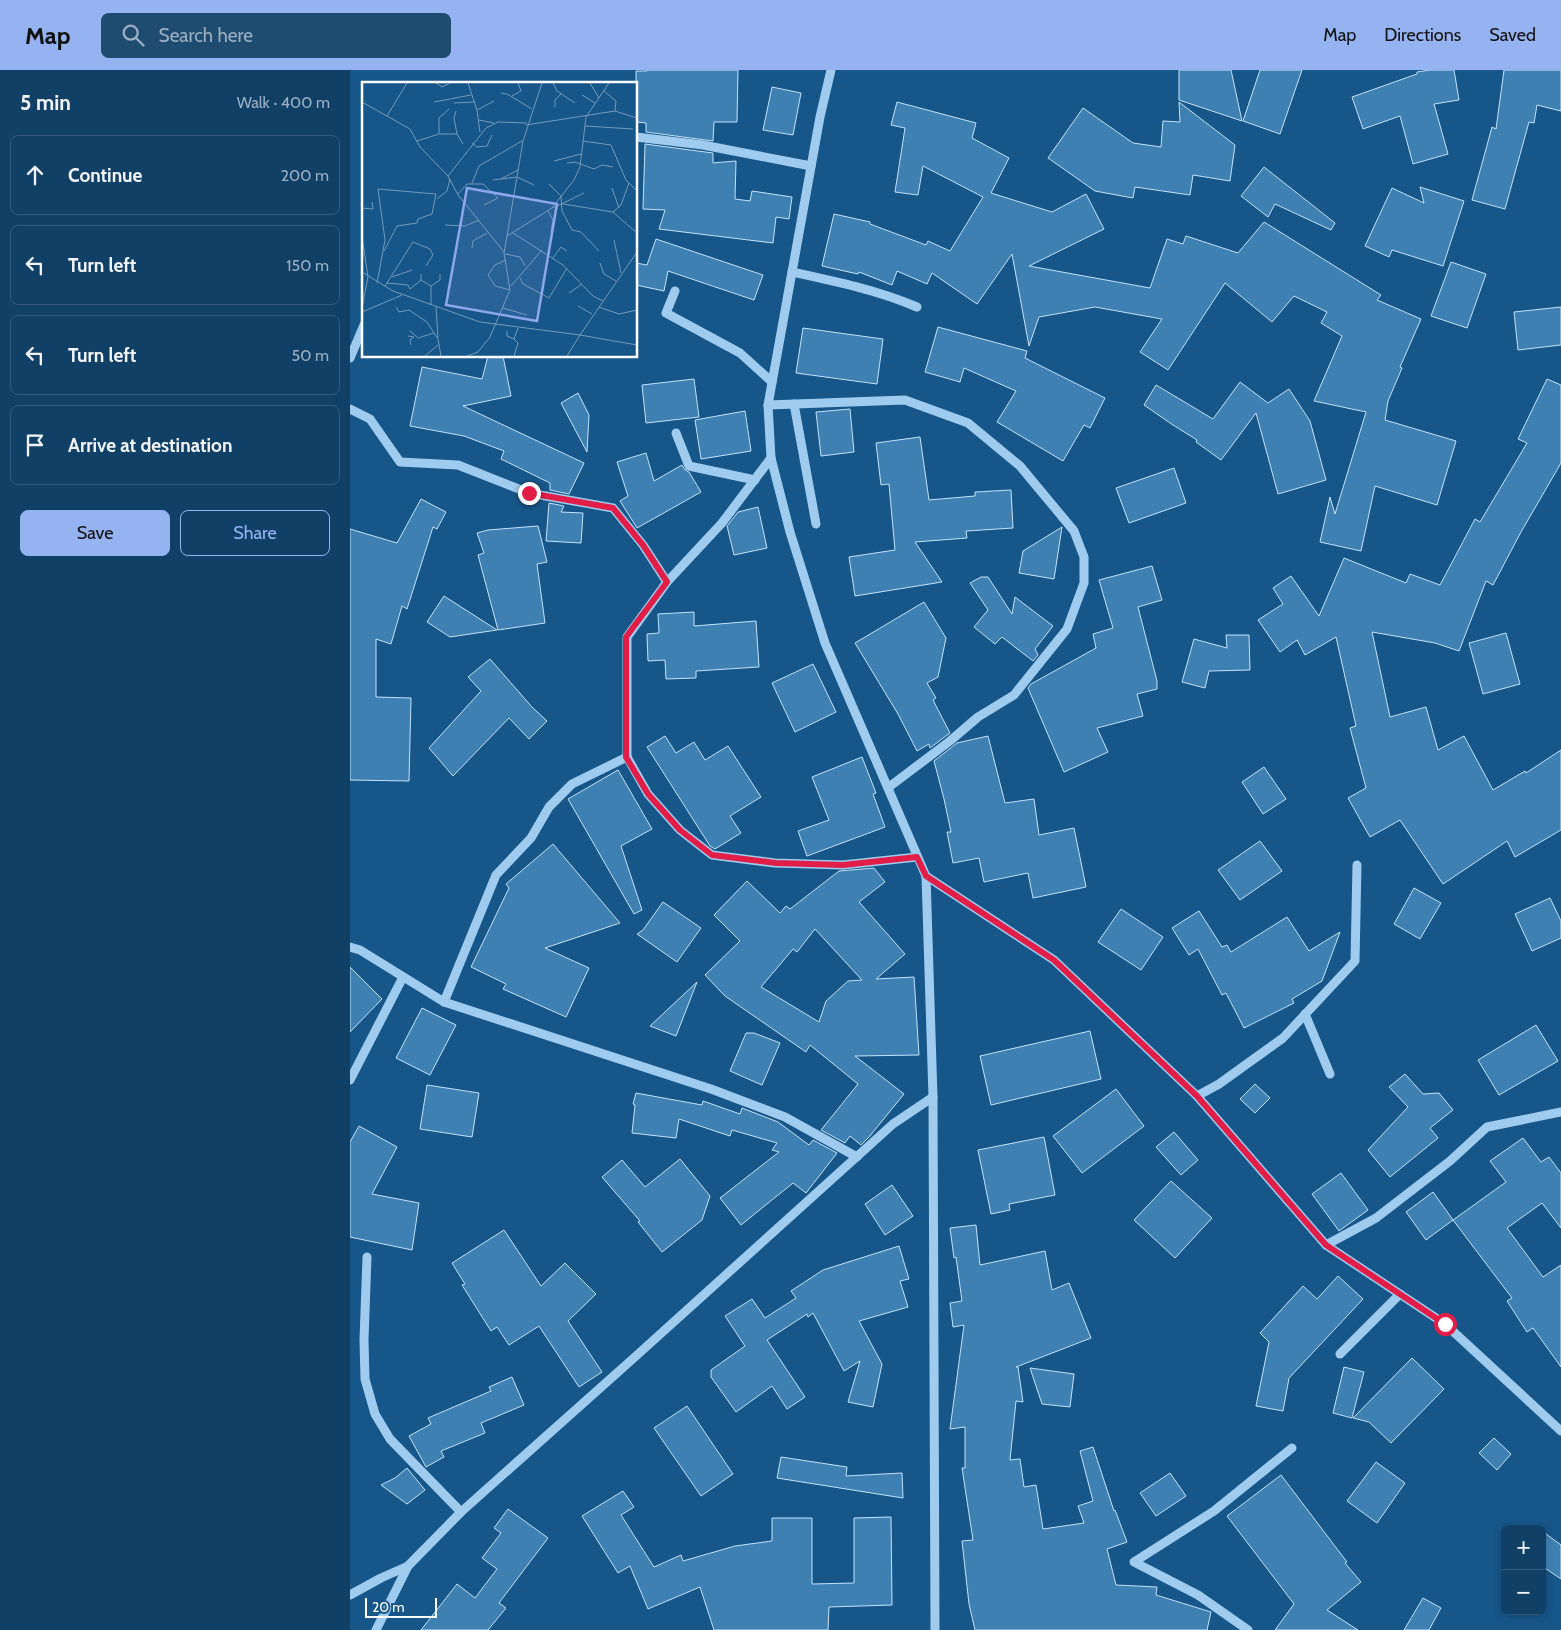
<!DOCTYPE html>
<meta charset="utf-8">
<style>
:root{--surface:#114067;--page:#1e4b70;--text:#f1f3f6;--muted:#9cafc0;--line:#30597b;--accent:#95b2f1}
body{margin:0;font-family:Cabin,sans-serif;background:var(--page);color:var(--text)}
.controls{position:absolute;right:15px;bottom:15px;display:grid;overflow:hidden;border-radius:8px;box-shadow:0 2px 8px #0003}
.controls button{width:45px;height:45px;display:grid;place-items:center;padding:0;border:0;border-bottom:1px solid var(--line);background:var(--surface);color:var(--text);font:25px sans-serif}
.scale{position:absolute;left:15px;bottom:12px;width:72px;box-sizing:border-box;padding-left:5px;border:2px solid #fff;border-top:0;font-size:14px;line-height:18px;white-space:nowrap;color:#fff;-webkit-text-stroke:4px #175689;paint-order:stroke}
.stop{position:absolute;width:15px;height:15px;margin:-11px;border:4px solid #e11d48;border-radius:50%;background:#fff}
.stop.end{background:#e11d48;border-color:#fff;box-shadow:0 1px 5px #0008}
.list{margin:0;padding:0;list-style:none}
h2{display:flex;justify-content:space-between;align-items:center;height:65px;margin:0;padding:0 20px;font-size:21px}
h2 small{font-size:16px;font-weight:400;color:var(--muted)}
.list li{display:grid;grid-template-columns:32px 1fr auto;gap:15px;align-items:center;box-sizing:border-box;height:80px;margin:0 10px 10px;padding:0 10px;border:1px solid var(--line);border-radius:8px}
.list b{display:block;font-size:19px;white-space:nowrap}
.list em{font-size:16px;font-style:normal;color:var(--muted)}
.actions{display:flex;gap:10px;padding:15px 20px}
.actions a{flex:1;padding:11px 0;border:1px solid var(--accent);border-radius:8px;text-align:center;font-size:18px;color:var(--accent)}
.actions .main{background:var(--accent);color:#111}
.icon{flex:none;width:28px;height:28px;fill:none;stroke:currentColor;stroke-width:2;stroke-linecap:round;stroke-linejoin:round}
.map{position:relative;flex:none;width:1211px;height:1560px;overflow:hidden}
header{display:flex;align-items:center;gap:30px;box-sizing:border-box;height:70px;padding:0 25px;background:var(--accent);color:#111}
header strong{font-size:24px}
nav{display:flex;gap:28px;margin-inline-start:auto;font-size:18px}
.search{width:350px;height:45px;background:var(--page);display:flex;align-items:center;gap:12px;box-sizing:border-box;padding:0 18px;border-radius:8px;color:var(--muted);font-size:19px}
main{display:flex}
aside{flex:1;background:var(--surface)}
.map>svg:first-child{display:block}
.building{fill:#3f80b2;stroke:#c5e3fa;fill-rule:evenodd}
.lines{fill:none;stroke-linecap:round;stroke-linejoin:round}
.minor{stroke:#9fccee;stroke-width:9}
.route{stroke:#e11d48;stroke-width:6}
.inset-road{fill:none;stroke:#749ab8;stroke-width:1}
.view{fill:#8ea6ec;fill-opacity:0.15;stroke:#8ea6ec;stroke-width:2.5}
.inset-edge{fill:none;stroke:#fff;stroke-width:2.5}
</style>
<header>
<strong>Map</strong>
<div class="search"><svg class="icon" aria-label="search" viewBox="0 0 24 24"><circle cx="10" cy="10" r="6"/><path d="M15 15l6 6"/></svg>Search here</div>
<nav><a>Map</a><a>Directions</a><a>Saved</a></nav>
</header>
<main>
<aside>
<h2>5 min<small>Walk · 400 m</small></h2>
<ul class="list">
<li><svg class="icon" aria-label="ahead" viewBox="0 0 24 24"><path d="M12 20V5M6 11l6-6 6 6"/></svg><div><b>Continue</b></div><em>200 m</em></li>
<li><svg class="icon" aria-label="left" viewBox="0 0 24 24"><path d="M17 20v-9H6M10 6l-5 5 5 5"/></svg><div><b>Turn left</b></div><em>150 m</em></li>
<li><svg class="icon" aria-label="left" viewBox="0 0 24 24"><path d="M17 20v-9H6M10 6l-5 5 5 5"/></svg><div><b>Turn left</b></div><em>50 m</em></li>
<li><svg class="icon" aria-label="arrive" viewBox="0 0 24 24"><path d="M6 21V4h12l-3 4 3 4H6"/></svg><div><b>Arrive at destination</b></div></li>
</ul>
<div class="actions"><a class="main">Save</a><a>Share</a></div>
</aside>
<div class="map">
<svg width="1211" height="1560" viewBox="0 0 1211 1560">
<rect width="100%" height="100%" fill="#175689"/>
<g class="building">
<path d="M297 0H388L387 52H364L363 71 296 62V53L286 52V1H297Z"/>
<path d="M829 0H881L892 51 829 30Z"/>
<path d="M910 0H952L930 64 893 51Z"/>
<path d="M1080 0H1104L1109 30 1084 34 1098 84 1063 94 1050 46 1013 59 1002 27 1067 4V2Z"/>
<path d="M1154 0H1211V41L1187 35 1184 53 1179 52 1155 139 1122 130 1142 57 1146 59Z"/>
<path d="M422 17 451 23 443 65 413 60Z"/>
<path d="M547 32 626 53 622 68 659 88 641 123 702 142 736 124 754 159 679 196 800 218 817 169 833 174 836 166 888 183 914 152 1031 225 1027 230 1071 249 1050 297 1052 298 1038 331 1035 350 1106 371 1087 435 1025 416 1011 481 970 472 980 427 985 444 1016 342 964 331 992 266 971 253 977 242 944 226 922 252 875 213 818 300 790 282 812 249 745 237 689 247 679 276 662 184 627 234 582 203 577 214 547 201 542 215 509 202 508 204 472 196 484 144 520 152V154L576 175 578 171 600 181 633 127 573 96 568 125 545 122 555 58 541 55Z"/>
<path d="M829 32 885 75 880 111 843 105 840 125 785 117 783 128 745 121 698 88 733 38 783 73 811 77 813 51 830 52Z"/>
<path d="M295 74 363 83V93L386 91 385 129 400 131 402 121 442 127 439 149 426 147 423 173 309 159 315 140 293 139Z"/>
<path d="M914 97 985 153 981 160 925 134 918 147 891 126Z"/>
<path d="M1070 117 1114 131 1093 196 1042 180 1039 187 1015 176 1042 118 1074 133Z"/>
<path d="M306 169 413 205 404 230 318 201 314 221 286 215V193L297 195Z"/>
<path d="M1101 192 1136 204 1117 258 1081 246Z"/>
<path d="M1211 237V275L1168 280 1164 242Z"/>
<path d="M588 257 677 281 675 288 755 328 740 358 734 355 713 391 647 352 666 321 614 298 610 312 575 302Z"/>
<path d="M453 258 533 269 527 314 446 303Z"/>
<path d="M138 286H153L161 326 113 336 234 393 219 424 200 420V413L151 389 154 381 114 366 60 356 72 297 132 309Z"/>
<path d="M344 309 349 347 296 353 292 315Z"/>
<path d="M1197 309 1211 315V393L1171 462 1143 515 1136 511 1109 581 1085 573 1022 562 1040 647 1076 637 1088 680 1114 666 1143 720 1175 701 1176 703 1211 680V760L1165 787 1157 771 1093 814 1050 750 1020 767 998 728 1016 718 1000 658 1006 656 986 567 955 585 947 570 930 582 908 550 933 534 923 518 941 506 969 546 994 488 1056 513 1060 504 1090 515 1125 449 1130 452 1177 373 1168 369Z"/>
<path d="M890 312 918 333 939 319 960 351 976 410 928 424 906 343 871 390 846 372 847 370 823 355 794 335 806 315 863 349Z"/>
<path d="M228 323 239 345 237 382 211 333Z"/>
<path d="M500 339 504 382 471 386 466 342Z"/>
<path d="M395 341 401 381 351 389 345 350Z"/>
<path d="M570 367 579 430 625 426V422L661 420 663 458 616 461 617 468 565 472 592 512 505 526 499 487 545 480 539 414 531 415 526 373Z"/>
<path d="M296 383 304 411 332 395 335 400 339 402 351 422 287 458 270 431 278 426 267 392Z"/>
<path d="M824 398 836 433 779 453 766 418Z"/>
<path d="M71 429 96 442 87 459 83 457 57 539 52 536 41 574 26 569V627L61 628 59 711 0 710V459L47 473Z"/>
<path d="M199 433 214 436 211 442 233 443 231 473 196 471Z"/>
<path d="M408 437 417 478 384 485 377 456 388 442Z"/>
<path d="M188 456 197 492 187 494 195 553 148 560 128 485 134 483 127 463 138 460Z"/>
<path d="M712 457 704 509 669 503 673 481Z"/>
<path d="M802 496 812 530 788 537 807 611V619L787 624 793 646 747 658 758 682 714 702 678 618 681 614 746 578 743 564 763 558 749 510Z"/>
<path d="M631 507H638L662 544 665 527 703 556 685 579 688 585 683 591 652 567 645 574 624 557 638 540 620 513Z"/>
<path d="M94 526 147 560 100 567 77 552Z"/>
<path d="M574 532 596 568 588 607 577 613 586 628 583 630 600 663 580 678 579 674 567 681 548 644 505 573Z"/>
<path d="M344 542V556L406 551 409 597 346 601V608L316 609 315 590 298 591 297 564 309 563 308 544Z"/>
<path d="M1156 563 1170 614 1133 624 1119 573Z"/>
<path d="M876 565H899L900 600 859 601 855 618 832 612 844 569 877 578Z"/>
<path d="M140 589 182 637 197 651 179 669 159 648 103 706 79 678 131 621 118 607Z"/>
<path d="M463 594 486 642 445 662 422 613Z"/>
<path d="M315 666 326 683 344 672 355 690 378 676 411 727 380 746 391 763 365 779 360 776 297 677Z"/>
<path d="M638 666 655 733 684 729 689 765 724 758 736 817 683 828 678 803 634 812 629 788 603 793 597 762H601L594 729 584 691 607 673Z"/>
<path d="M512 687 526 723 523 724 535 757 457 786 448 761 479 750 462 707Z"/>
<path d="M914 697 936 729 913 744 892 712Z"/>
<path d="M268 700 302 759 271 776 292 840 284 844 218 729Z"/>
<path d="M910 771 932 801 890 830 868 800Z"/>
<path d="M203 774 270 853 195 878 239 898 216 947 153 919 156 914 121 897 159 818 156 814Z"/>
<path d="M524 798 535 812 509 832 555 884 526 909 564 907 569 985 505 986 554 1024 519 1067 511 1075 500 1066 495 1073 471 1060 508 1014 460 975 456 982 375 926 355 905 390 871 364 845 397 811 430 843 436 836 440 839 489 801ZM465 859 512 910 498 911 476 931 469 952 411 917 443 879 447 882Z"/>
<path d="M1064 818 1091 833 1070 869 1044 854Z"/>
<path d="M1200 828 1211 851V868L1182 881 1165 844Z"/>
<path d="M313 832 351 858 327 892 287 864 293 860Z"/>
<path d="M771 839 813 867 791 900 748 872Z"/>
<path d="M849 841 872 877 877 875 881 882 937 847 959 881 990 862 972 911 942 929 944 933 894 958 876 923 872 925 848 879 839 885 822 858Z"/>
<path d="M0 897 32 929 0 962Z"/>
<path d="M347 912 326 966 300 956Z"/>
<path d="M72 938 106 955 80 1005 46 988Z"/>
<path d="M1186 955 1208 991 1149 1025 1128 990Z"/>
<path d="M740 961 751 1009 641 1035 630 986Z"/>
<path d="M396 963H404L430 973 412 1015 380 1001Z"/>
<path d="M1055 1004 1073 1024 1089 1023 1103 1040 1080 1058 1088 1068 1040 1107 1018 1080 1058 1037 1039 1017Z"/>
<path d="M905 1014 920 1028 905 1043 890 1029Z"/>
<path d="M77 1015 129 1023 122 1067 70 1059Z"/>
<path d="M766 1019 794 1056 732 1103 703 1066Z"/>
<path d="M286 1023 352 1035 353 1031 390 1044 392 1038 428 1052 459 1075 463 1070 487 1083 456 1123 443 1113 391 1155 370 1128 429 1082 422 1080 427 1073 382 1060 380 1066 329 1049 326 1068 282 1063 285 1035 283 1034Z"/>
<path d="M9 1056 47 1077 22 1124 69 1133 62 1180 0 1167V1072Z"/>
<path d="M824 1062 848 1090 831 1105 806 1077Z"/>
<path d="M694 1067 705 1125 659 1134 660 1140 641 1144 628 1080Z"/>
<path d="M1173 1068 1191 1092 1199 1087 1211 1103V1158L1192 1133 1157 1158 1193 1207 1211 1195V1297L1183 1258 1177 1262 1157 1231 1162 1228 1103 1150 1156 1112 1140 1091Z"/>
<path d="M330 1089 360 1126 352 1150 312 1182 288 1152 290 1151 252 1107 272 1090 295 1117Z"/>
<path d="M991 1103 1018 1140 989 1161 962 1124Z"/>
<path d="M821 1111 862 1148 825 1188 784 1150Z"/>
<path d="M542 1115 563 1146 535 1165 515 1134Z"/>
<path d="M1083 1122 1103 1150 1076 1170 1056 1142Z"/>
<path d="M626 1155 630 1195 695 1181 702 1220 719 1213 741 1268 666 1297H668L673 1332 666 1331 660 1390 670 1389 674 1417 686 1415 693 1459 734 1453 728 1436 743 1431 730 1381 743 1377 764 1441 765 1440 777 1472 757 1479 766 1515 807 1517 806 1525 861 1542 857 1560H625L619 1534 612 1471 623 1470 612 1398H615V1357L600 1359 614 1255 603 1257 600 1233 612 1231 606 1187 604 1188 600 1158Z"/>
<path d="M154 1160 191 1216 215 1193 246 1224 218 1251 252 1302 229 1317 189 1256 159 1275 147 1257 141 1261 112 1215 115 1214 102 1193Z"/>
<path d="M549 1176 559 1209 550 1211 558 1237 509 1251 532 1294 523 1337 498 1332 510 1291 494 1301 463 1243 458 1247 457 1244 417 1270 455 1327 437 1339 422 1316 386 1342 361 1307V1300L395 1276 375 1246 402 1229 415 1248 446 1228 441 1221 473 1200Z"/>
<path d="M988 1206 1013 1229 939 1308 933 1341 906 1336 919 1272 910 1263 953 1216 967 1229Z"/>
<path d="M1062 1288 1094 1319 1041 1373 1019 1352 1003 1348Z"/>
<path d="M994 1297 1014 1302 1002 1348 983 1343Z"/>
<path d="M680 1298 724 1304 720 1337 692 1334Z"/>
<path d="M162 1307 174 1335 131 1353 135 1363 91 1381 94 1387 76 1397 59 1366 81 1354 78 1348 141 1321 139 1317Z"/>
<path d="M337 1336 383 1404 351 1426 304 1358Z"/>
<path d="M1144 1368 1161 1384 1147 1400 1129 1383Z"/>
<path d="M431 1387 497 1397 496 1406 552 1403 553 1428 427 1408Z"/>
<path d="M1026 1392 1055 1413 1027 1453 997 1431Z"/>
<path d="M57 1398 75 1420 57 1434 31 1415 45 1408Z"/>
<path d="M820 1403 836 1426 806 1446 790 1423Z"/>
<path d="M931 1405 997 1492 995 1493 1011 1512 977 1540 1008 1560H925L944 1534 877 1446Z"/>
<path d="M273 1421 284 1437 271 1445 304 1497 331 1485 333 1491 385 1476 422 1471V1448H462V1514L504 1513V1448L541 1447 542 1535 479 1537 478 1560H364L350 1517 298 1539 280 1496 268 1503 232 1446Z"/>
<path d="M158 1439 198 1468 149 1533 156 1538 138 1560H71L107 1514 125 1528 147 1499 132 1488 151 1463 144 1458Z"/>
<path d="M1192 1461 1211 1475V1509L1192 1496Z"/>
<path d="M1073 1528 1091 1538 1079 1560H1054Z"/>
</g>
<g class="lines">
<g class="minor">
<path d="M481 0 470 47 418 335 421 388 440 462 475 573 576 806 583 1027 585 1560"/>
<path d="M286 67 353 75 461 96"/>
<path d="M442 202C484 211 527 220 567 237"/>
<path d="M325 221 316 243 390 283 422 312"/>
<path d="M0 288 14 255"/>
<path d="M444 334 466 454"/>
<path d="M418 335 555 330 618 353 670 396 724 461 734 487V513L717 559 664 625 628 647 600 671 539 717"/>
<path d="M0 339 20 349 50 392 108 395 179 423 263 438 293 475 317 512"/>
<path d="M326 363 339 396 405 410"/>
<path d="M277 687 298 724 330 760 362 785 425 793 493 795 567 787"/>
<path d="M576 806 704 890 847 1026 976 1175 1095 1254 1211 1361"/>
<path d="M0 877 10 880 94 932 361 1019 435 1047 507 1087"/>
<path d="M94 932 146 805 181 768 199 737 222 714 277 687V567L317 512 372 453 421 388"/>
<path d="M955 944 980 1004"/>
<path d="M0 1010 53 907"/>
<path d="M847 1026 869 1014 933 968 1005 891 1007 795"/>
<path d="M976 1175 1026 1148 1100 1091 1137 1057 1211 1042"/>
<path d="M17 1187 14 1270 15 1309 25 1344 40 1369 111 1442"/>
<path d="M990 1284 1050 1224"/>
<path d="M0 1525 31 1508 58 1496"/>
<path d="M26 1560 58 1496 111 1442 286 1286 543 1054 583 1027"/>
<path d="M898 1560 848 1525 784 1492 864 1441 942 1378"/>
</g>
</g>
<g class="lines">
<path class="route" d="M179 423 263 438 293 475 317 512 276 567V687L298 724 330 760 362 785 426 793 493 795 567 787 576 806 704 890 847 1026 976 1175 1095 1254"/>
</g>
<g transform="translate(12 12)">
<rect width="275" height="275" fill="#175689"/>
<path class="inset-road" d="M74 1 80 5 88 1M106 1 115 28 118 50M191 1 195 9 213 21M228 1 237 16M242 9 254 19 253 29M139 11 145 12 170 27M220 13 233 21M150 14 159 9 156 1M0 20 48 47 58 65 86 94 96 113 142 170M72 20 109 13M92 21 113 20M193 25V18L199 12M115 28 132 19M94 29 92 36 95 52M25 34 45 1M117 38 132 41M164 43 253 29 275 36M223 44 271 47M77 52V36L87 27M55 59 77 52H95L101 62M221 59 249 63 264 98 275 109M110 61 115 65 125 64 130 53M192 79 219 72M205 81 213 80 232 87 240 83 251 85M86 94 124 46 136 40 165 41M139 97 156 88M131 98 155 95 172 103M110 101 117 84 160 59M187 102 199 114 200 129 210 148 219 150 237 169M250 106 257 126M96 112 105 102H121L136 116 122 123M75 117 85 109 88 97M201 122 251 130 275 151M0 126 11 127 10 120M191 126 222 111M186 129 191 138 189 150M251 130 259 123 267 101M83 143 103 144 117 138M151 151 201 183 231 214 241 219M0 154 6 195 0 226M145 154 190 126 212 98 218 85 224 35 247 1M252 158 259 191M110 166 111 159 125 151M143 172 158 175 163 184M191 176 199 165 205 169M144 178 133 183 126 193 133 204 148 208M238 181 242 192 254 199M0 190 31 209 118 240 218 253 275 170M30 195 50 188M158 196 161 202 187 216 205 186M59 198 69 204V223M15 201 23 158 16 107 74 112 70 132 56 137 55 141 35 144 22 169M25 201 46 203 48 207 59 198V192M23 204 51 160 68 167 71 173 64 184M69 204 78 198V192M149 204 180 168M207 211 220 202M74 224 76 256M216 224 230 232M34 225 37 230 47 228M237 225 257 232 275 228M141 226 165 233M47 228 65 240 76 257 79 274M0 230 40 213M48 249 56 256 72 251M145 249V254L152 257 156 246M46 254 52 255 48 258 49 263M152 257 156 261 152 274M63 274 76 263M105 274 116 270 128 255 148 208 142 171 145 154 161 59 180 1M205 274 218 253 275 263"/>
<path class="view" d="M105 106 195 122 175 239 84 223Z"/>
<rect width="275" height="275" class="inset-edge"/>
</g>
</svg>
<div class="controls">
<button>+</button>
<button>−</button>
</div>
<div class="scale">20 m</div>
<div class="stop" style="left:1095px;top:1254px"></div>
<div class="stop end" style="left:179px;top:423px"></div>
</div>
</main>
